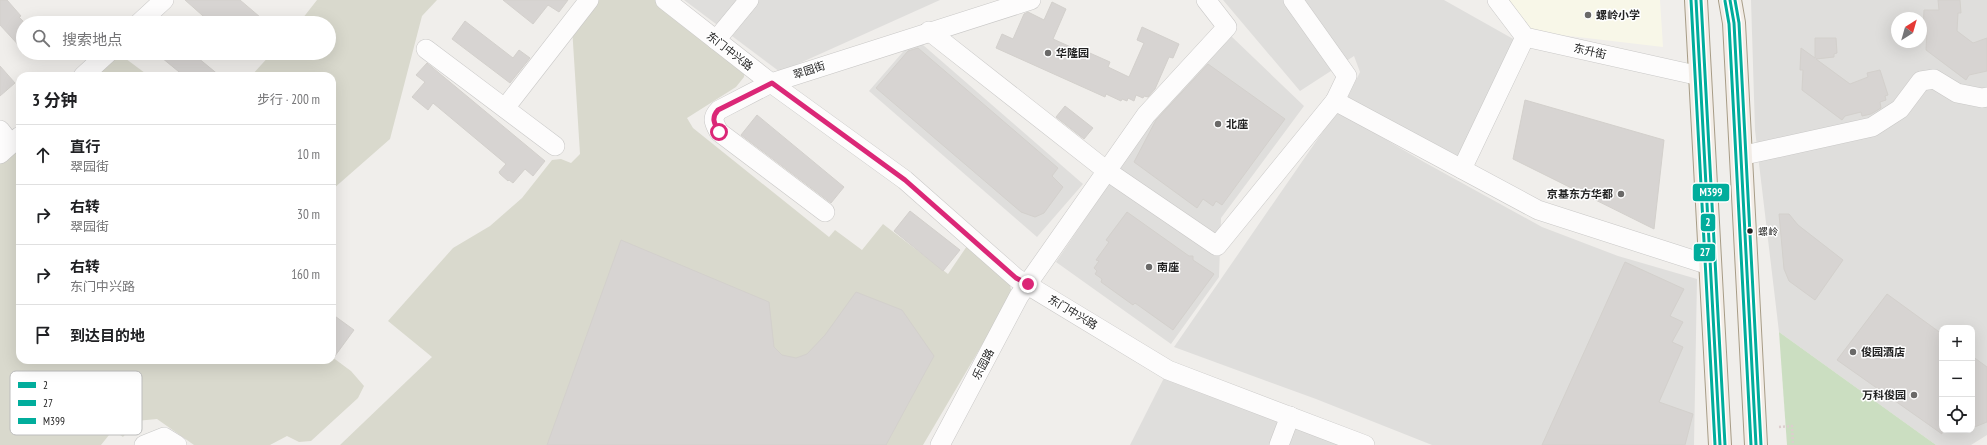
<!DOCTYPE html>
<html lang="zh">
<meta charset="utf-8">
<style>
:root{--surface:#fff;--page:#f2f2f2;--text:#202124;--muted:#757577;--line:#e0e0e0}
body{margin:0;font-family:"PT Sans Narrow","Noto Sans SC",sans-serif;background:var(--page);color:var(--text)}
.controls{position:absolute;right:12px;bottom:12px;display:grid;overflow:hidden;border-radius:8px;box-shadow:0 4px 16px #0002}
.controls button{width:36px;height:36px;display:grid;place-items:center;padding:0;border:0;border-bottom:1px solid var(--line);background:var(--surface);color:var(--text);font:20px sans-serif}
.compass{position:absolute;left:1891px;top:12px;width:36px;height:36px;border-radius:50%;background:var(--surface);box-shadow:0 4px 16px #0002;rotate:37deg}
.stop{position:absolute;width:12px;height:12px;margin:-9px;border:3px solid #db2777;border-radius:50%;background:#fff}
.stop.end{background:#db2777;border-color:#fff;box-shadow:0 1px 4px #0008}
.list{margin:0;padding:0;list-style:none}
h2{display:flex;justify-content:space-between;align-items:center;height:52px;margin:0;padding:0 16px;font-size:17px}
h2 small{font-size:13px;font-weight:400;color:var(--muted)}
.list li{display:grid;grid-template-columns:26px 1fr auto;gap:12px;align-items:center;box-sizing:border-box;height:60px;padding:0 16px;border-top:1px solid var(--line)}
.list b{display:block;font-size:15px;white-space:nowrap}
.list p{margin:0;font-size:13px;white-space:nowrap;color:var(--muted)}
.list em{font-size:13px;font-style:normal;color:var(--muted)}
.icon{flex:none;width:22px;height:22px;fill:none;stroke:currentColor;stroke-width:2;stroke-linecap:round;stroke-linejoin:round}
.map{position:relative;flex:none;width:1987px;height:445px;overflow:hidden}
.search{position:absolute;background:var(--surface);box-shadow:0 4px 16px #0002;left:16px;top:16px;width:320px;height:44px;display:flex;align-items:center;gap:10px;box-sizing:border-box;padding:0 14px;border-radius:22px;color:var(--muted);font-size:15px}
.panel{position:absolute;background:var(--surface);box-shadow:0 4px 16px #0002;left:16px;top:72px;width:320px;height:292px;border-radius:12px}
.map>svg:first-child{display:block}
.residential{fill:#dfdedc;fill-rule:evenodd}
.education{fill:#f8f7e8}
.construction{fill:#d9d9cd}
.forest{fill:#cbdec1}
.building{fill:#d7d4d2;stroke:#d3d0cc}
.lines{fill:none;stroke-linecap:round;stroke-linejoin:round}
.minor-casing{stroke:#c9c8c7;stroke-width:20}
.major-casing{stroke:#a79c86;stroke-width:24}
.path{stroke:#dccecd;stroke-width:2.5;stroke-dasharray:2 2;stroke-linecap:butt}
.minor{stroke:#fdfcfc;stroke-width:19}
.major{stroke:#f3ede7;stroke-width:22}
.bus-1-casing{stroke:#fff;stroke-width:6}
.bus-2-casing{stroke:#fff;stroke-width:6}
.bus-3-casing{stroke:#fff;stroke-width:6}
.bus-1{stroke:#01ad9c;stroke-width:3}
.bus-2{stroke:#01ad9c;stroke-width:3}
.bus-3{stroke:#01ad9c;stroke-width:3}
.route{stroke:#db2777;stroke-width:5}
.poi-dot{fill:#6a6968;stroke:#fff;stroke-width:1.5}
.bus-dot{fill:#222;stroke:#fff;stroke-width:1.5}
.labels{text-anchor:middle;stroke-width:3;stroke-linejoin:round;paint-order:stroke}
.bus-label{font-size:10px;fill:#222;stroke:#fff;text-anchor:start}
.poi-label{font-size:11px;font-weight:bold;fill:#222;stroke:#fff;text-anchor:start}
.street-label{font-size:11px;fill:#222;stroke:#fff}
.key{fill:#fff;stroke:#bdbdbd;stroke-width:1}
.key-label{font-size:11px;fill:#222}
.line-badge{stroke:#fff;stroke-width:1.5}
.badge-label{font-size:11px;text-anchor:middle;font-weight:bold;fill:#fff}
</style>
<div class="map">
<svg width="1987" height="445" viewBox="0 0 1987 445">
<rect width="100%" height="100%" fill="#f0eeeb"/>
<g class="residential">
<path d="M684 0H940L780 72Z"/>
<path d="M1223 0H1444L1515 40 1461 159 1347 99 1360 72 1354 56 1300 91Z"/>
<path d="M1751 0H1987V435L1971 445H1936L1779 332 1755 130ZM1897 18H1921V42H1897ZM1942 328H1972V430H1942Z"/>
<path d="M1231 36 1304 106 1221 218 1219 277 1171 344 1056 262 1152 120Z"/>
<path d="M915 38 1083 184 1037 237 869 91Z"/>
<path d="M1337 111 1424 162 1542 227 1618 256 1697 279 1694 445H1432L1316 399 1174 347Z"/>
<path d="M1168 370 1365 445H1130Z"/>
</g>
<path class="education" d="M1504 0H1660L1663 47 1527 31Z"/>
<g class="construction">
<path d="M317 0H437L422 16 390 139 333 189 332 188V76H251L272 53H329V23H299Z"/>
<path d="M594 0H656L745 70 744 77 736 87 687 118 693 128 829 237 835 230 862 250 883 224 948 274 967 246 1009 281 1012 294 923 445H340L432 357 388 321 453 248 490 226 522 198 552 160 561 159 571 163 580 154 572 27Z"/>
<path d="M118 53 149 76H94Z"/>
<path d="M20 145V360H332V357L351 371 364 386 358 398 311 441 299 442 287 436 270 445H194L157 419 136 421 123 437 113 430 101 445H0V164Z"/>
</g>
<path class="forest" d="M1779 332 1936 445H1787Z"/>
<g class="building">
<path d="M0 0H7L21 16 19 17 23 21V50L0 25Z"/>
<path d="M185 0H240L267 23H211Z"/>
<path d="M503 0H568L559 12 548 5 533 24Z"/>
<path d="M1938 0H1960L1961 13H1958L1957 31 1973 43 1987 38V71L1969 75 1966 80 1926 50 1927 30H1923L1924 10H1939Z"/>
<path d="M1052 2 1066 9 1053 39 1073 48 1074 46 1110 62 1108 67 1129 77 1144 43 1137 40 1142 27 1179 44 1173 58 1169 57 1155 89 1148 97 1144 96 1143 98 1136 95 1134 101 1128 98 1127 101 1122 99 1121 101 1106 94 1105 97 996 48 1002 34 1013 39 1024 14 1028 12 1044 20Z"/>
<path d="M465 21 513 58 519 50 530 58 510 83 452 39Z"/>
<path d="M1815 38H1836L1837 53 1834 54V57L1816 59 1850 84 1868 77 1867 73 1880 70 1888 95 1885 96 1886 100 1880 102 1881 108 1871 114 1862 116 1861 112 1845 116 1842 120 1802 90 1803 70H1800L1801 48 1815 58Z"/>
<path d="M918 48 1058 168 1052 176 1063 187 1044 213 1035 217 1021 212 876 88 908 51Z"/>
<path d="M156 53H192L220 76H184Z"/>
<path d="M427 63 545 161 533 176 525 169 513 183 509 180 508 181 500 174 499 172 506 164 433 103 428 110 412 97 425 82 416 75Z"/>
<path d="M1208 64 1285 119 1222 205 1216 201 1213 206 1203 199 1197 208 1134 162 1156 120Z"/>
<path d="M0 66 15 83 0 96Z"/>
<path d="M1525 100 1664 140 1654 229 1513 159Z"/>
<path d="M1065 106 1093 128 1084 139 1056 117Z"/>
<path d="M757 115 844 187 831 203 741 135Z"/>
<path d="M910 211 960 250 943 271 894 231Z"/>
<path d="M1127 212 1189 256H1193V260L1214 274 1173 330 1135 303 1133 305 1101 282 1102 279 1095 274 1097 271 1094 268 1099 261 1096 260 1109 242 1106 240Z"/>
<path d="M1779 214H1789L1798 225 1843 260 1815 300 1789 281 1784 269Z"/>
<path d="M621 240 769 302 774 347 782 355 796 358 807 354 825 335 856 292 902 310 934 356 886 445H547Z"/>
<path d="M1625 262 1684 289 1670 316 1683 322 1672 342 1683 347 1659 402 1693 414 1685 445H1542Z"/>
<path d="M1887 294 1942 334V434L1837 360Z"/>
<path d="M332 314 354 330 332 360Z"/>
<path d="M1972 356 1987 367V422L1972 428Z"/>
</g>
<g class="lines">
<g class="minor-casing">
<g id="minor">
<path d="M665 0 771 83 905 180 1016 278 1168 370 1365 445"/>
<path d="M1293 0 1347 76 1335 101"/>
<path d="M1497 0 1525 37 1700 76"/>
<path d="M139 23 164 0"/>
<path d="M929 31 1107 171 1217 246 1335 101 1538 210 1709 265"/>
<path d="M716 40 749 0"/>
<path d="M426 49 555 146"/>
<path d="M83 76 108 53"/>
<path d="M505 108 589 0"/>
<path d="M0 130 11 144"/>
<path d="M0 154 20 136"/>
<path d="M1740 156 1872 127 1900 109 1921 81 1934 79 1957 93 1982 98 1987 97"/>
<path d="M1462 169 1525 37"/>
<path d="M825 212 719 132C714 123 711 118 719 110L771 83 1031 0"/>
<path d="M144 445 164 437 177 445"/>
<path d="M940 445 1019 296 1146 115 1227 27 1206 0"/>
<path d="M1279 445 1290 416"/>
</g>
</g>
<g class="major-casing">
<g id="major">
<path d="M1696 0 1720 445"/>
<path d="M1730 0 1734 23 1756 445"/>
</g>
</g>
<path class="path" d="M1779 427 1792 426 1793 445"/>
<use href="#minor" class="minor"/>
<use href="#major" class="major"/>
<g class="bus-1-casing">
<g id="bus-1">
<path d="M1696 0 1720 445"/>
<path d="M1730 0 1734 23 1756 445"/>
</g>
</g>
<g class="bus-2-casing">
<g id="bus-2">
<path d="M1691 0 1715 445"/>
<path d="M1725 1 1729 24 1751 445"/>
</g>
</g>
<g class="bus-3-casing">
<g id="bus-3">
<path d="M1701 0 1725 445"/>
<path d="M1735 0 1739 23 1761 445"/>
</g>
</g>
<use href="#bus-1" class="bus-1"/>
<use href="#bus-2" class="bus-2"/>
<use href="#bus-3" class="bus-3"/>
</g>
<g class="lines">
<path class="route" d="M719 132C714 123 711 118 718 110L772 83 905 180 1016 278 1028 284"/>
</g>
<g class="poi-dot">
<circle cx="1588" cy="15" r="4"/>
<circle cx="1048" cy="53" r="4"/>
<circle cx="1218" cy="124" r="4"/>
<circle cx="1621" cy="194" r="4"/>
<circle cx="1149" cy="267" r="4"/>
<circle cx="1853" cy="352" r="4"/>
<circle cx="1914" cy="395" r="4"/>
</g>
<circle class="bus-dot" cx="1750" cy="231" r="3.5"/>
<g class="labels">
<g class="bus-label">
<text x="1758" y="235">螺岭</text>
</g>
<g class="poi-label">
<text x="1596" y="19">螺岭小学</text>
<text x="1056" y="57">华隆园</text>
<text x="1226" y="128">北座</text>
<text x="1613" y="198" text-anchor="end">京基东方华都</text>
<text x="1157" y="271">南座</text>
<text x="1861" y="356">俊园酒店</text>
<text x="1906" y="399" text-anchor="end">万科俊园</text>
</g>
<g class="street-label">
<text transform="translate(730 51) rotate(38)" y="4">东门中兴路</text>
<text transform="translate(1590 51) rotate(13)" y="4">东升街</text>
<text transform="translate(809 70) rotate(-18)" y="4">翠园街</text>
<text transform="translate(1073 312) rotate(31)" y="4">东门中兴路</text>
<text transform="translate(983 364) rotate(-62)" y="4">乐园路</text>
</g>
</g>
<rect x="10" y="371" width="132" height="64" rx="6" class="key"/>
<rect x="18" y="382" width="18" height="6" fill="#01ad9c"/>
<rect x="18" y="400" width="18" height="6" fill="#01ad9c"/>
<rect x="18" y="418" width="18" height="6" fill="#01ad9c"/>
<g class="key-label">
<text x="43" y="389">2</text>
<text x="43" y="407">27</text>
<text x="43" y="425">M399</text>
</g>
<g class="line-badge">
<rect x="1692" y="183" width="38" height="19" rx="4" fill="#01ad9c"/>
<rect x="1700" y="213" width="16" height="19" rx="4" fill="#01ad9c"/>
<rect x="1693" y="243" width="23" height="19" rx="4" fill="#01ad9c"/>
</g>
<g class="badge-label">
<text x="1711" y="196">M399</text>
<text x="1708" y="226">2</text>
<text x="1705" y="256">27</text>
</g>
</svg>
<div class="controls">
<button>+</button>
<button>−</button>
<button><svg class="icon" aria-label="locate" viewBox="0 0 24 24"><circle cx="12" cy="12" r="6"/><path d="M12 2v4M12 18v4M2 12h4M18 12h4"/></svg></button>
</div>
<svg class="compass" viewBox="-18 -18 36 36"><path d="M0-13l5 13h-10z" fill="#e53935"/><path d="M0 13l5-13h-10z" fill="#757577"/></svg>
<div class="stop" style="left:719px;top:132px"></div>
<div class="stop end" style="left:1028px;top:284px"></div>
<div class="search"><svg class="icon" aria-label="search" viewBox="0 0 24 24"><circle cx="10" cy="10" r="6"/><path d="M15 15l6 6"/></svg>搜索地点</div>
<section class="panel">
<h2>3 分钟<small>步行 · 200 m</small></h2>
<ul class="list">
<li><svg class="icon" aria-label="ahead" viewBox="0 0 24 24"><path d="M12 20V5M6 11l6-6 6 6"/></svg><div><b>直行</b><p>翠园街</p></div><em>10 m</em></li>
<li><svg class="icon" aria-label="right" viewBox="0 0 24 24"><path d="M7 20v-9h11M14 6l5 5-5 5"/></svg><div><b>右转</b><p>翠园街</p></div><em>30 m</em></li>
<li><svg class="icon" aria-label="right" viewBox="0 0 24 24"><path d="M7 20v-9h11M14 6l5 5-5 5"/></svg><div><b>右转</b><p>东门中兴路</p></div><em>160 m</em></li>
<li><svg class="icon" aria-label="arrive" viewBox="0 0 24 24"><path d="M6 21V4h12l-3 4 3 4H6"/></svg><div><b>到达目的地</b></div></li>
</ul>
</section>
</div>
